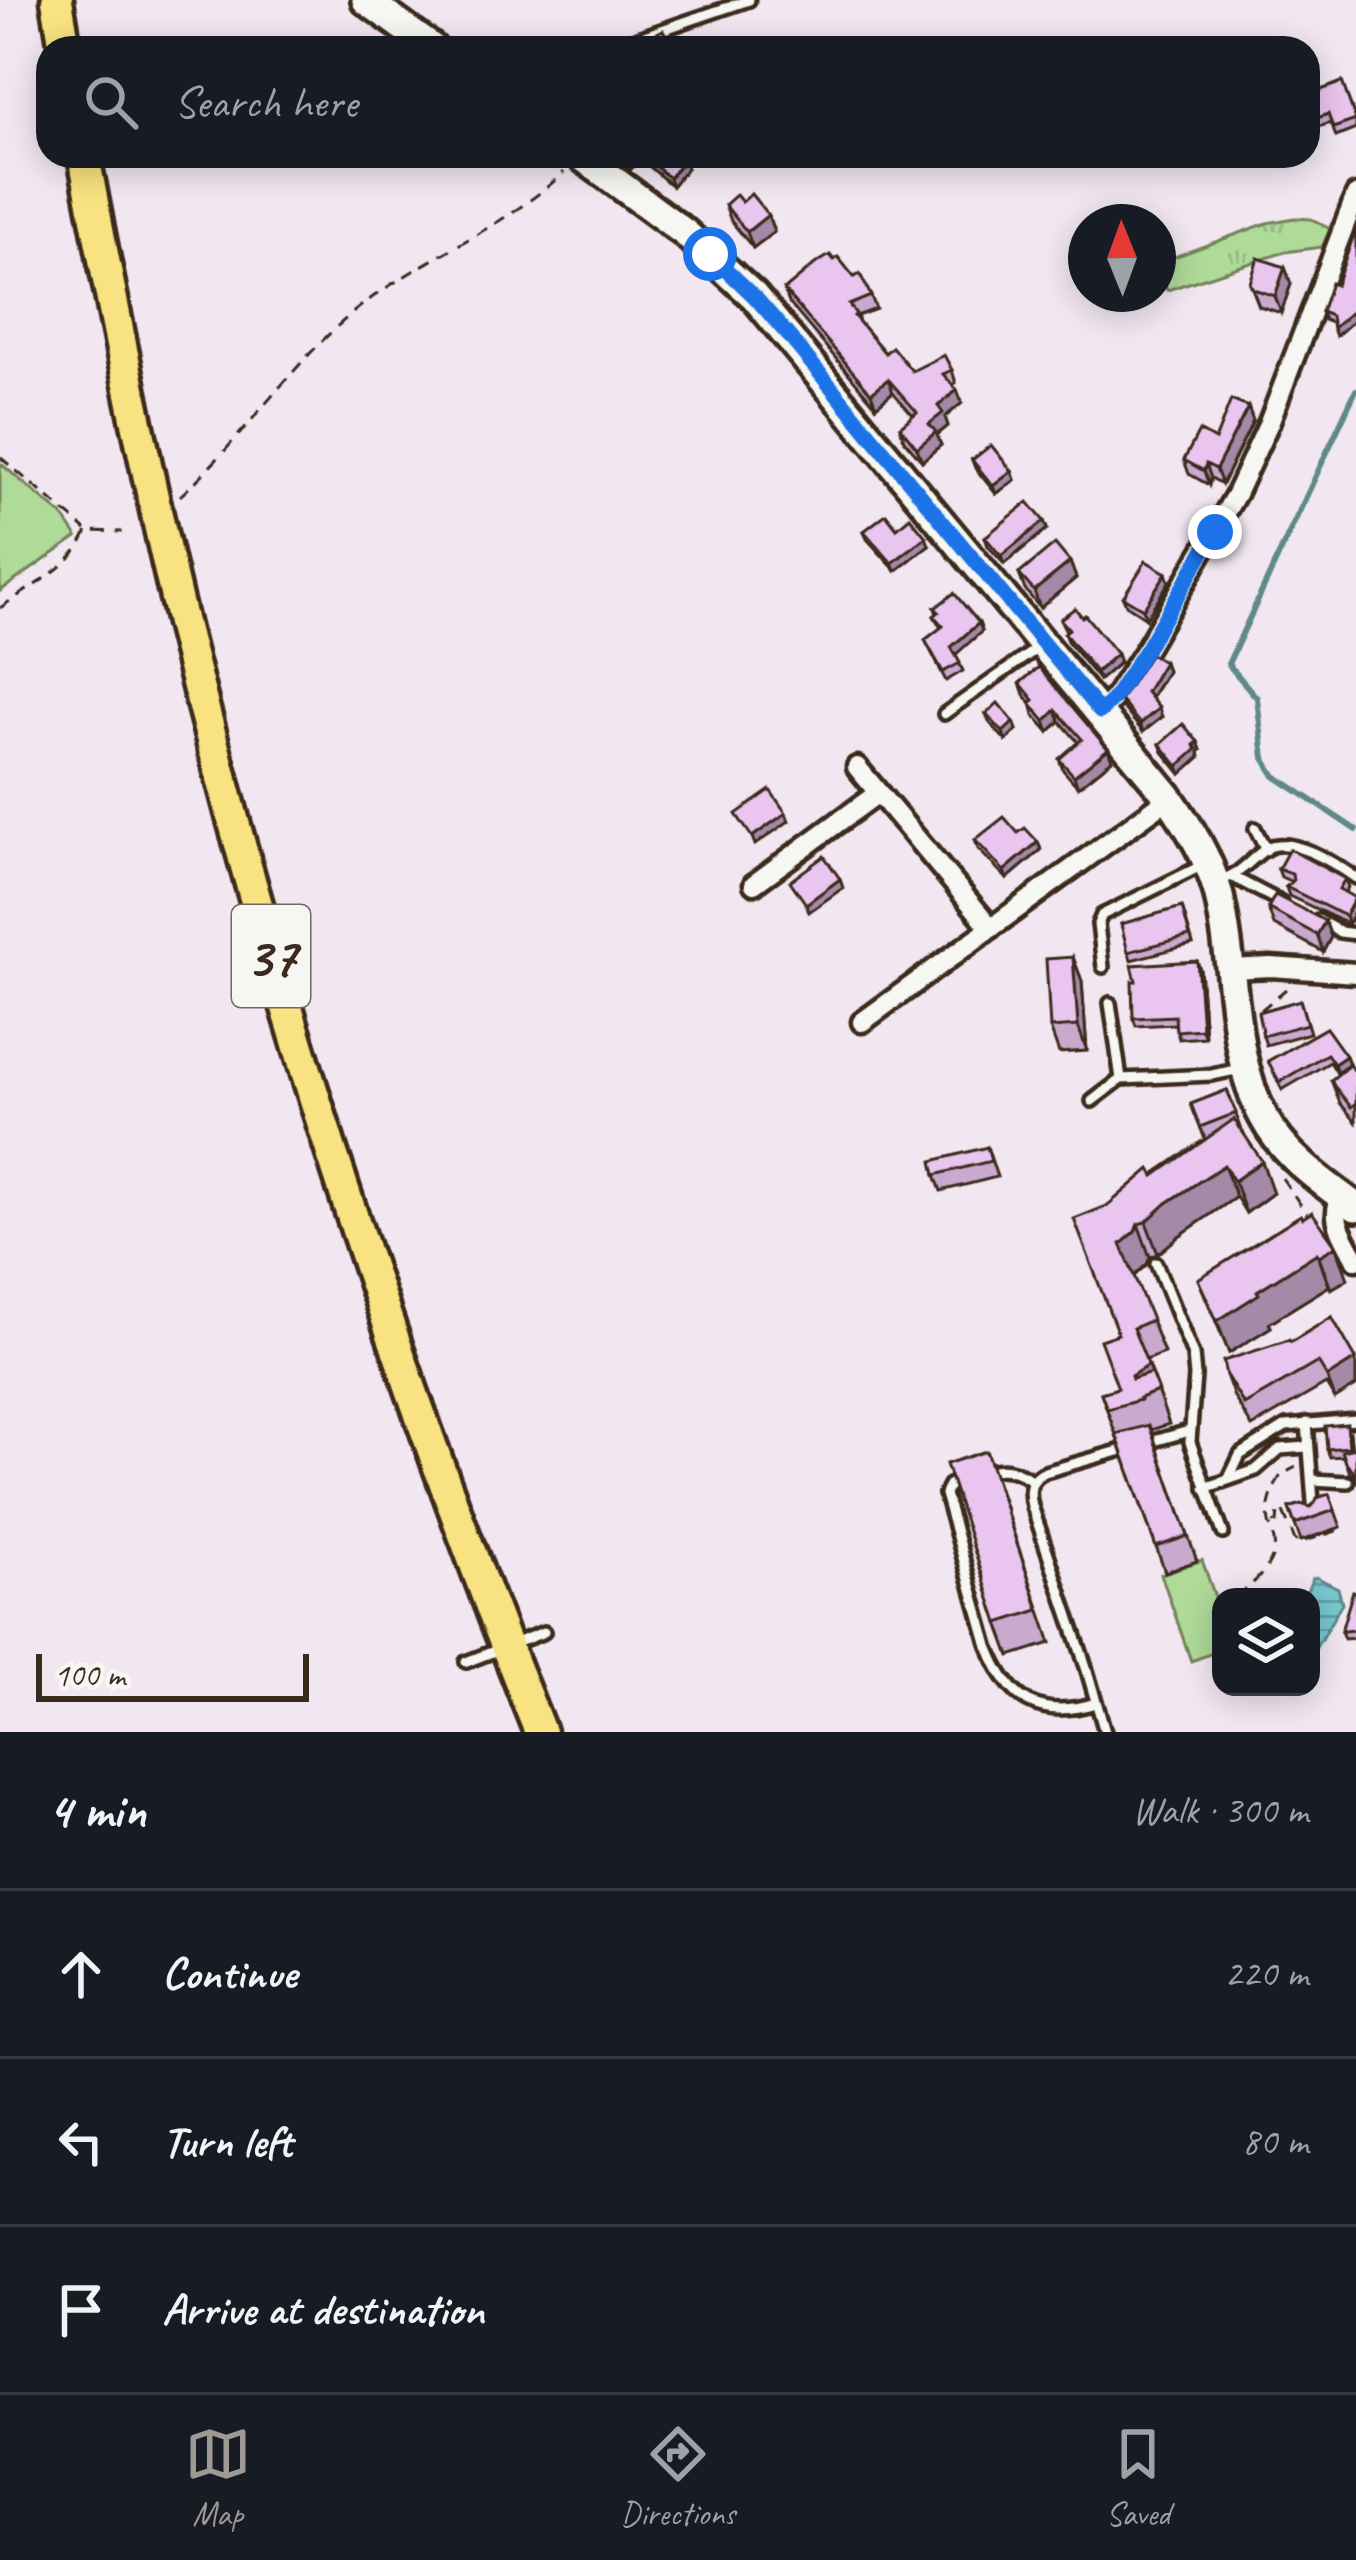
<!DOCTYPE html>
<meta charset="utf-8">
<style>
:root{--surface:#171b24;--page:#20242c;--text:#f1f3f6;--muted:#9ea1a6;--line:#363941;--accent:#9f9995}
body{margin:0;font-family:Caveat,sans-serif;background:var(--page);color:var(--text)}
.controls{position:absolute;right:36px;bottom:36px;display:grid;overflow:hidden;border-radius:24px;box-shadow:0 6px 30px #0003}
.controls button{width:108px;height:108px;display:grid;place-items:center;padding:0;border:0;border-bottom:3px solid var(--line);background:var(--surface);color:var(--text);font:60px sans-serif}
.compass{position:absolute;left:1068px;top:204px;width:108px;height:108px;border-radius:50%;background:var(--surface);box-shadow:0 6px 30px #0003;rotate:359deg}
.scale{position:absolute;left:36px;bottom:30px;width:273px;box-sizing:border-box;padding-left:12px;border:6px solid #3b2a1e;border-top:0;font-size:33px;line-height:42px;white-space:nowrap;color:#3b2a1e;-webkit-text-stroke:9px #f6f6f2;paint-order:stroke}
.stop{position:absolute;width:36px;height:36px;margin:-27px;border:9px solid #1a73e8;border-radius:50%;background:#fff}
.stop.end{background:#1a73e8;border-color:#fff;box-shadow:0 3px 12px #0008}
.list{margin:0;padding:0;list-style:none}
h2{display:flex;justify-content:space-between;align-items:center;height:156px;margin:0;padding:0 48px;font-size:51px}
h2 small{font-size:39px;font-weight:400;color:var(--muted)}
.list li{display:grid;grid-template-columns:78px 1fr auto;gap:36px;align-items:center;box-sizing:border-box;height:168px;padding:0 48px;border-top:3px solid var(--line)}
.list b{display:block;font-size:45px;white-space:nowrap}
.list em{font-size:39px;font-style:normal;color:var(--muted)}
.icon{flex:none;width:66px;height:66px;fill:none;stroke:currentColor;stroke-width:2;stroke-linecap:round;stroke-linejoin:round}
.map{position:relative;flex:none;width:1356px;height:1732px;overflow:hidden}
.search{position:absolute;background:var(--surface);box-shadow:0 6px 30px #0003;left:36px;right:36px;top:36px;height:132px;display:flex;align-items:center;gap:30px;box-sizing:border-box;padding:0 42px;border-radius:36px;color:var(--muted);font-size:45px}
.sheet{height:660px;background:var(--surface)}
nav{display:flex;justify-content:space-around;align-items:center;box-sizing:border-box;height:168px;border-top:3px solid var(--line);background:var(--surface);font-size:33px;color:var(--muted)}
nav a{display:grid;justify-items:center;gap:6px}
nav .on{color:var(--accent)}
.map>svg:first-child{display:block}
.grass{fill:url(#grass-tufts);stroke:#75825b;stroke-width:3}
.garden{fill:#afda98;stroke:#75825b;stroke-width:3}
.water{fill:url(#water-rules);stroke:#5f8989;stroke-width:3}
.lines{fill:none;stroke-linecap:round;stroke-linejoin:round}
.stream{stroke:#5f8989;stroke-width:6}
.lane-casing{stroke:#3b2a1e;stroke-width:18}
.street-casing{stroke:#3b2a1e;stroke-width:27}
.secondary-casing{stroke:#3b2a1e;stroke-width:36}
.primary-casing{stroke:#3b2a1e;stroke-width:39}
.path{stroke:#3b2a1e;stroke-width:3;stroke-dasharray:12 9;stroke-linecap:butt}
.lane{stroke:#f6f6f2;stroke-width:9}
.street{stroke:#f6f6f2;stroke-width:18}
.secondary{stroke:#f6f6f2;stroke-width:27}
.primary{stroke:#f8e281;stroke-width:30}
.wall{fill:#c9a9ce;stroke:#3b2a1e;stroke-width:3}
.shaded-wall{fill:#a48aa7;stroke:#3b2a1e;stroke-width:3}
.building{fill:#eac5ef;stroke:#3b2a1e;stroke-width:3}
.route{stroke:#1a73e8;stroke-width:15}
.labels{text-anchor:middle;stroke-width:9;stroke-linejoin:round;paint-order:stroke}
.shield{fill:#f6f6f2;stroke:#73675e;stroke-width:3}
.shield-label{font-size:57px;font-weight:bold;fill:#3b2a1e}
</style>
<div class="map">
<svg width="1356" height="1732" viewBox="0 0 1356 1732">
<defs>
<pattern id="grass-tufts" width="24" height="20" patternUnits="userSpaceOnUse" patternTransform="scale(3)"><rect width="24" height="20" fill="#afda98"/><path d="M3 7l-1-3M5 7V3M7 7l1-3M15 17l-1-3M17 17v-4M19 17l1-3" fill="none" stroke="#97bb83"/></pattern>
<pattern id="water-rules" width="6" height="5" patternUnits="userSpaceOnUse" patternTransform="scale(3)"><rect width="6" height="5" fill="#77c8d0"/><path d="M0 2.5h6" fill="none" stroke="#63a3a8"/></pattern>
</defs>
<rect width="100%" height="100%" fill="#f2e7f1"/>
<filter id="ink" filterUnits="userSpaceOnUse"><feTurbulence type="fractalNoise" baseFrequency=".00833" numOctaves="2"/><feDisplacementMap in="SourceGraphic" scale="24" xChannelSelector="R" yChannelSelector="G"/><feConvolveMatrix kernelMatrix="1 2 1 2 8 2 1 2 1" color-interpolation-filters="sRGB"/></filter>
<g filter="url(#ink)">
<path class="grass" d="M1294 218 1311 219 1330 229 1322 247 1285 252 1167 290 1158 263 1267 223Z"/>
<g class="garden">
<path d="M0 463 62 515 77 537 0 591Z"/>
<path d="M1202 1560 1221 1614V1650L1191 1661 1161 1574Z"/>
</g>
<path class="water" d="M1316 1577 1338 1588 1342 1603 1311 1656V1597H1304L1313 1578Z"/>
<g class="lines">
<path class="stream" d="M1356 390 1228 664 1257 698 1264 758 1275 776 1356 830"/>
<g class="lane-casing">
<g id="lane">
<path d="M609 48 749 0"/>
<path d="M944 714 1039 647"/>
<path d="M1255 828 1266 850"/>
<path d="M1233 877 1281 902"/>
<path d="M1220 880C1241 875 1250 859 1267 848 1291 835 1336 864 1356 878"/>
<path d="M1318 920 1340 932 1356 934"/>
<path d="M1103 967 1098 924 1102 915 1203 865"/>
<path d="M1110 1003 1121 1079"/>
<path d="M1092 1101 1121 1079 1212 1075 1240 1069"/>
<path d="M1156 1263 1193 1355 1195 1376 1190 1442 1223 1533"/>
<path d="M1307 1423 1314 1515"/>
<path d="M982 1473C1003 1466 1015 1469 1033 1481"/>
<path d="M1229 1478 1240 1455 1286 1426 1356 1420"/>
<path d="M961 1480 949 1485 945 1494 988 1646C1009 1701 1038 1720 1096 1703"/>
<path d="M1313 1480 1348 1482"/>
<path d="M1205 1488 1256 1470 1280 1449 1307 1447"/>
<path d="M466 1662 544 1632"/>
<path d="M1105 1732 1086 1667 1032 1506C1028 1490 1030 1479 1045 1472L1189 1431"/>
</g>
</g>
<g class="street-casing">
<g id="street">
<path d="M1100 712 1114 698 1147 647 1236 494 1269 423 1356 195"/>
<path d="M857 767 991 928"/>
<path d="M754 884 878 793"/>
<path d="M1231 969 1271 967 1356 973"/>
<path d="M862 1022 1169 798"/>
<path d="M1342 1197C1328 1218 1346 1239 1356 1260"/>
</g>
</g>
<g class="secondary-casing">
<g id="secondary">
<path d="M366 0 432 48"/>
<path d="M581 156 685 233 754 296 1167 795C1188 825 1208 856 1218 892 1236 963 1229 1055 1264 1118 1284 1156 1322 1182 1356 1207"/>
</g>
</g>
<g class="primary-casing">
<g id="primary">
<path d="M57 0 65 48"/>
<path d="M84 156C114 314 145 471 183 627 276 1003 396 1372 540 1732"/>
</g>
</g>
<g class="path">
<path d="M509 43 511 48"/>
<path d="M0 457 86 530"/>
<path d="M180 496C242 440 287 369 350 315 416 259 501 232 564 172"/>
<path d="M0 608C29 587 75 566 87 531L122 532"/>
<path d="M1261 1010 1286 989"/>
<path d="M1282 1178 1307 1214"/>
<path d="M1273 1523 1277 1522 1278 1512 1282 1510 1295 1540 1299 1543 1339 1530"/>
<path d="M1237 1597C1251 1585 1270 1570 1274 1551 1276 1540 1271 1532 1269 1522 1266 1505 1273 1489 1281 1475L1296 1467"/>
<path d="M1218 1606H1221"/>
</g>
<use href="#lane" class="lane"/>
<use href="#street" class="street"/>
<use href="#secondary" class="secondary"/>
<use href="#primary" class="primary"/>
</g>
<g class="wall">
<path d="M1342 82 1356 121V129L1336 137 1331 123 1318 127 1308 99Z"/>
<path d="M612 156H680L687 168 672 186 641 159 630 170Z"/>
<path d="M742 202 768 215 774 232 753 248 731 221 725 205Z"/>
<path d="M1356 229V321L1354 320 1336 336 1332 323 1324 320 1321 312 1336 285Z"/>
<path d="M1250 283 1291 284 1281 313 1259 306Z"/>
<path d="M784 290 871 296 876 309 857 316 859 322 885 353 912 371 952 370 956 383 952 385 957 390 962 403 945 417 948 426 937 435 941 445 922 461 904 440 900 427 913 415 893 392 876 406 789 303Z"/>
<path d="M1248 407 1253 421 1222 484 1211 478 1209 485 1189 474 1184 460 1215 440Z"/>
<path d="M972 460 1012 471 1015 480 996 494 975 468Z"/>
<path d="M1044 521 1047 529 1004 564 988 546 985 537Z"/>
<path d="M897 528 929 545 896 571 867 539 864 531Z"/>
<path d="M1070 562 1076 578 1040 608 1025 590 1019 574Z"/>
<path d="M1169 582 1146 618 1126 605 1123 597Z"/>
<path d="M935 608 979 623 982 631 955 654 963 671 946 681 925 640 941 628 934 616 937 614Z"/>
<path d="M1060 619 1120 662 1099 680 1067 641 1064 633 1066 631Z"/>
<path d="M1164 662 1167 671 1151 698 1162 717 1143 732 1123 708 1120 700Z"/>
<path d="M1039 667 1112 760 1078 787 1063 770 1059 759 1078 742 1060 721 1049 732 1034 715 1031 703 1024 694 1020 683Z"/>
<path d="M986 714 1014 722 1017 730 1006 741 989 722Z"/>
<path d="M1198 742 1201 750 1199 752 1200 757 1181 774 1163 752 1160 744Z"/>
<path d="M1018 833 1038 842 1041 850 1007 879 978 849 975 840Z"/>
<path d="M1278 869 1345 879 1348 887 1345 892 1356 901V909L1348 924 1289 896 1286 887 1292 882 1281 877Z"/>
<path d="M1182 907 1193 944 1131 960 1121 924Z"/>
<path d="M1268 908 1325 921 1331 937 1323 952 1274 925Z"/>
<path d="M1073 957 1082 981 1087 1051 1059 1053 1050 1028Z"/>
<path d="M1197 961 1200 969 1205 1037 1179 1039 1175 1024 1136 1026 1133 1018Z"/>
<path d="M1300 1000 1310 1033 1266 1045 1263 1036Z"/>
<path d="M1326 1028 1346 1056 1349 1064 1337 1073 1330 1062 1282 1090 1268 1061Z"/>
<path d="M1356 1072V1122L1340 1103 1331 1080Z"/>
<path d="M1227 1090 1242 1130 1273 1193 1246 1213 1236 1197 1179 1236 1158 1254 1150 1257 1147 1264 1134 1276 1164 1353 1146 1360 1169 1424 1151 1430 1197 1561 1165 1572 1101 1393 1118 1388 1117 1334 1107 1206 1205 1139 1191 1104Z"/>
<path d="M987 1147 997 1177 941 1191 935 1175Z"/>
<path d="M1301 1215 1348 1279 1331 1289 1329 1286 1269 1323 1271 1327 1229 1353 1198 1279Z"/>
<path d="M1332 1317 1335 1399 1326 1384 1252 1427 1234 1397 1226 1375 1291 1342Z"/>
<path d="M1350 1432 1352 1449 1356 1448V1480L1350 1473 1344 1456 1330 1457 1327 1449Z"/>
<path d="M986 1451 1051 1643 1010 1656 998 1623Z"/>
<path d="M1329 1494 1341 1527 1301 1541 1289 1508 1310 1507Z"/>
<path d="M1356 1592V1638L1344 1639 1341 1631Z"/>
</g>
<g class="shaded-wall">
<path d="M633 156H640L641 159 630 170 627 162Z"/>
<path d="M684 160 687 168 672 186 669 178Z"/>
<path d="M768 215 774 232 753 248 747 232Z"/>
<path d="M1285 267 1291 284 1281 313 1275 296Z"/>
<path d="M1351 312 1354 320 1336 336 1333 328Z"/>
<path d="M888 379 893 392 876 406 871 393Z"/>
<path d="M957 390 962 403 945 417 948 426 937 435 941 445 922 461 917 448 938 406Z"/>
<path d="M1248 407 1253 421 1222 484 1216 469Z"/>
<path d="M1206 464 1211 478 1209 485 1204 471Z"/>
<path d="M1012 471 1015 480 996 494 993 486Z"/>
<path d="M1044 521 1047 529 1004 564 1001 556Z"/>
<path d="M926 537 929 545 896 571 892 563Z"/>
<path d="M1070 562 1076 578 1040 608 1034 591Z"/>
<path d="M1166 573 1169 582 1146 618 1143 609Z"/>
<path d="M979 623 982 631 954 656 951 647Z"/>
<path d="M1117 654 1120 662 1099 680 1096 672Z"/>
<path d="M1164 662 1167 671 1149 700 1146 692Z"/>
<path d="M1159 708 1162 717 1143 732 1140 724Z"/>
<path d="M1056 710 1060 721 1049 732 1045 721Z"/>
<path d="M1014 722 1017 730 1006 741 1003 732Z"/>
<path d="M1198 742 1201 750 1199 752 1200 757 1181 774 1178 766Z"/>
<path d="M1108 749 1112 760 1078 787 1074 776Z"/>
<path d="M786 813 789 821 755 845 752 837Z"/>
<path d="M1038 842 1041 850 1007 879 1004 871Z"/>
<path d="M840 879 843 888 809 912 806 904Z"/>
<path d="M1355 898 1356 909 1348 924 1345 916Z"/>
<path d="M1325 921 1331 937 1323 952 1317 935Z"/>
<path d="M1073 957 1082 981 1087 1051 1078 1026Z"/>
<path d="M1197 961 1200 969 1205 1037 1202 1029Z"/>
<path d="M1346 1056 1349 1064 1337 1073 1334 1064Z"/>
<path d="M1262 1161 1273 1193 1246 1213 1234 1181Z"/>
<path d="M1224 1165 1236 1197 1179 1236 1158 1254 1146 1222 1167 1203Z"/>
<path d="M1138 1224 1150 1257 1147 1264 1133 1277 1121 1244Z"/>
<path d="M1336 1246 1348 1279 1331 1289 1319 1256Z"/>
<path d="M1317 1253 1329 1286 1269 1323 1271 1327 1229 1353 1217 1321 1257 1291Z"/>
<path d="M1356 1359V1386L1335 1399 1327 1377Z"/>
<path d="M1148 1365 1157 1391 1139 1398 1131 1376Z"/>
</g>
<g class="building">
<path d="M663 30 672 45 666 48H634L632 45 645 37 646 39Z"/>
<path d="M1342 82 1356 120 1333 128 1328 114 1315 119 1308 95Z"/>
<path d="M644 156H680L684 160 669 178Z"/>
<path d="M751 194 768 215 747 232 725 205 736 195 742 202Z"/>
<path d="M1356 229V312L1355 314 1351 312 1333 328 1331 316 1321 312 1331 283 1336 285Z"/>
<path d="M830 255 834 260 838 257 854 277 860 274 871 296 849 305 856 314 854 316 885 353 892 347 912 371 944 355 952 370 943 374 957 390 938 406 943 413 929 424 936 432 917 448 900 427 917 412 888 379 871 393 784 290 815 264Z"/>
<path d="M1258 258 1285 267 1275 296 1253 289 1250 283Z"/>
<path d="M1231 400 1248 407 1216 469 1206 464 1204 471 1184 460 1199 431 1215 440Z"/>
<path d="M991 445 1012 471 993 486 972 460Z"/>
<path d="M1028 502 1044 521 1001 556 985 537Z"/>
<path d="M886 514 897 528 910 517 926 537 892 563 864 531Z"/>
<path d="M1055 544 1070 562 1034 591 1019 574Z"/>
<path d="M1146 561 1166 573 1143 609 1123 597Z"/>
<path d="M954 593 979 623 951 647 960 663 943 672 925 640 943 626 934 616 939 612 935 608Z"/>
<path d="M1075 608 1082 617 1085 615 1117 654 1096 672 1064 633 1069 629 1060 619Z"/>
<path d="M1150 654 1164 662 1146 692 1159 708 1140 724 1120 700Z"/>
<path d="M1039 667 1108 749 1074 776 1059 759 1082 739 1056 710 1045 721 1030 703 1034 700 1020 683Z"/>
<path d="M998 703 1014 722 1003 732 986 714Z"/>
<path d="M1183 724 1198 742 1194 745 1197 749 1178 766 1160 744Z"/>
<path d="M770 790 786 813 752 837 736 814Z"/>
<path d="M1004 817 1018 833 1025 828 1038 842 1004 871 975 840Z"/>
<path d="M1289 849 1345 879 1339 889 1355 898 1345 916 1286 887 1293 881 1292 874 1278 869Z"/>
<path d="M824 856 840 879 806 904 790 881Z"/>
<path d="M1275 895 1325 921 1317 935 1268 908Z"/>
<path d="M1182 907 1190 936 1128 952 1121 924Z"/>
<path d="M1073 957 1078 1026 1050 1028 1046 959Z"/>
<path d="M1197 961 1202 1029 1176 1031 1175 1016 1133 1018 1132 981H1136L1132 965Z"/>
<path d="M1300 1000 1307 1024 1263 1036 1258 1012Z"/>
<path d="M1326 1028 1346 1056 1334 1064 1327 1054 1279 1082 1268 1061Z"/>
<path d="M1349 1065 1356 1072V1103L1351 1107 1334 1086 1331 1080Z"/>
<path d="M1227 1090 1236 1113 1200 1127 1191 1104Z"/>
<path d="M1234 1119 1262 1161 1234 1181 1224 1165 1167 1203 1146 1222 1138 1224 1135 1232 1121 1244 1152 1320 1133 1328 1148 1365 1131 1376 1132 1379 1151 1373 1158 1391 1139 1398 1140 1400 1107 1409 1101 1393 1118 1388 1100 1340 1118 1334 1074 1219 1107 1206 1150 1169 1154 1176Z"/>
<path d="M987 1147 991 1161 935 1175 932 1161Z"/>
<path d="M1312 1212 1336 1246 1319 1256 1317 1253 1257 1291 1259 1294 1217 1321 1198 1279 1301 1215 1303 1218Z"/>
<path d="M1332 1317 1356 1359 1327 1377 1318 1362 1244 1405 1226 1375 1223 1361 1289 1340 1291 1342Z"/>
<path d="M1347 1424 1349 1447 1327 1449 1325 1426Z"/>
<path d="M1149 1425 1188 1536 1156 1547 1116 1434Z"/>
<path d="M1356 1448V1473L1354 1474 1352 1469 1347 1465 1342 1451Z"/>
<path d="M986 1451 1039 1610 998 1623 946 1464Z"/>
<path d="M1329 1494 1335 1510 1295 1524 1289 1508 1301 1504 1310 1507 1315 1503 1317 1498Z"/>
<path d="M1353 1591 1356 1592V1630L1341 1631Z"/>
</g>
</g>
<g class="lines" filter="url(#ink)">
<path class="route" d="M710 254 754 296 788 335 1100 712 1114 698 1147 647 1215 532"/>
</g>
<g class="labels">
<rect class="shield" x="232" y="905" width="78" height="102" rx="9"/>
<g class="shield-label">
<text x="271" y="976">37</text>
</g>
</g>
</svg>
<div class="controls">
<button><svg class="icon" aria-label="layers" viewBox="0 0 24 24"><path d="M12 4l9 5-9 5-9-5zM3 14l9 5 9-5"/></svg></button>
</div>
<svg class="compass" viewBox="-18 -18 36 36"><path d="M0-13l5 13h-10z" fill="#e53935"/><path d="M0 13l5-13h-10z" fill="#9ea1a6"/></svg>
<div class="scale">100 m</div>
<div class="stop" style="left:710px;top:254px"></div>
<div class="stop end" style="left:1215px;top:532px"></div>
<div class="search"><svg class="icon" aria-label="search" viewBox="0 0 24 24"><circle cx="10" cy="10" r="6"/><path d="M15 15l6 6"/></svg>Search here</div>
</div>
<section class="sheet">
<h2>4 min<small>Walk · 300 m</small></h2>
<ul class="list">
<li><svg class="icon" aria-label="ahead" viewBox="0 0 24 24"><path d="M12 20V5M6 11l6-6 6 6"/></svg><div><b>Continue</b></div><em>220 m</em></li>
<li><svg class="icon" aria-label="left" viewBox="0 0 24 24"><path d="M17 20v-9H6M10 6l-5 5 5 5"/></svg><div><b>Turn left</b></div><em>80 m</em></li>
<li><svg class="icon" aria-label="arrive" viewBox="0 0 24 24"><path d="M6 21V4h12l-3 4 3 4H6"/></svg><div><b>Arrive at destination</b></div></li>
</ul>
</section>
<nav>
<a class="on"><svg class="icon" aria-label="map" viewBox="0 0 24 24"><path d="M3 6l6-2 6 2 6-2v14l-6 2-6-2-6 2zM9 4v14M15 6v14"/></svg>Map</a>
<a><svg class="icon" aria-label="directions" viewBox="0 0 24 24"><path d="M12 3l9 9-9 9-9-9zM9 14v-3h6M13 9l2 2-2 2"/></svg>Directions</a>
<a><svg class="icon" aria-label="saved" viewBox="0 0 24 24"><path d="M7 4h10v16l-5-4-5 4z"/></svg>Saved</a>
</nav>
